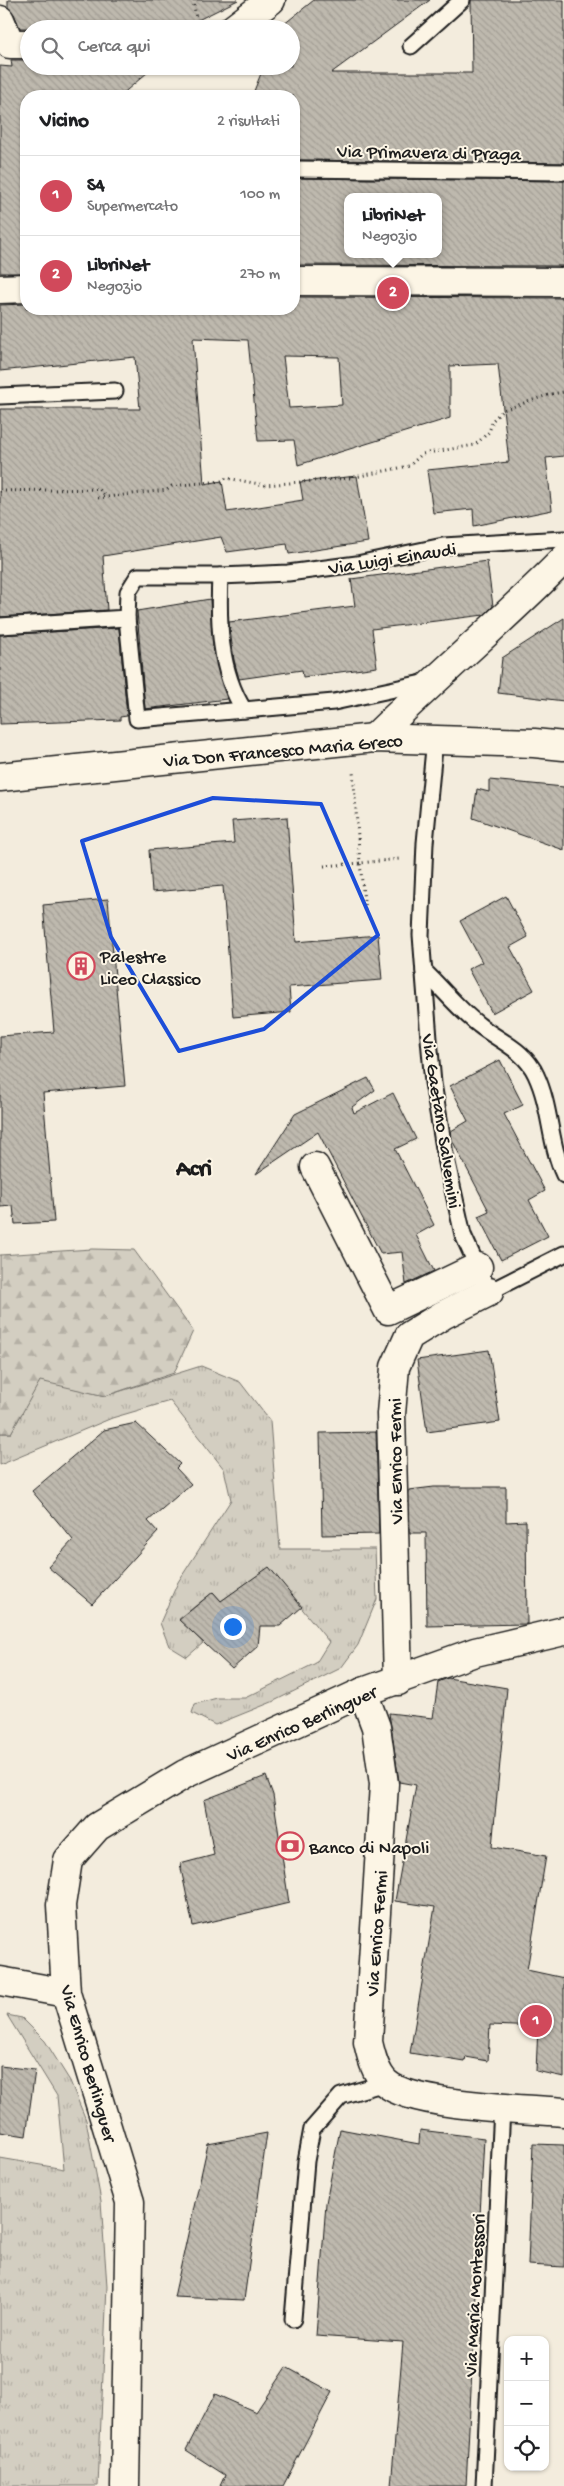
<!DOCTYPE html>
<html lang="it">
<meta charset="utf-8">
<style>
:root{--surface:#fff;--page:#f2f2f2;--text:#202124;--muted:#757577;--line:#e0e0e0;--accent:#d1495b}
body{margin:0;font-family:"Gochi Hand",sans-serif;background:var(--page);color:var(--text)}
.controls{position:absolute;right:15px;bottom:15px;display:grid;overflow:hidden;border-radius:10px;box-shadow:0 1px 4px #0004}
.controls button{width:45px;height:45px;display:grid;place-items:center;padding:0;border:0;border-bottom:1px solid var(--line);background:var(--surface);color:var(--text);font:25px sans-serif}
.you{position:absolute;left:232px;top:1626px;width:18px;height:18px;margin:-12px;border:4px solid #fff;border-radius:50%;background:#1a73e8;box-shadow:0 0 0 8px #1a73e833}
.badge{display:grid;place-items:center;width:32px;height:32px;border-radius:50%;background:var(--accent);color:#fff;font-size:16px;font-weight:700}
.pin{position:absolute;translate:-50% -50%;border:2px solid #fff;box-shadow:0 1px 5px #0006}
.popup{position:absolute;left:344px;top:193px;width:98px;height:65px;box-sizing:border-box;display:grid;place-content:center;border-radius:10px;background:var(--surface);filter:drop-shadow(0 1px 4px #0005);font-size:16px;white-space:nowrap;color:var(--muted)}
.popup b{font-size:19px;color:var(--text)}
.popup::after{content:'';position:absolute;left:50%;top:100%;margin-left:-10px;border:10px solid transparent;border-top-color:var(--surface)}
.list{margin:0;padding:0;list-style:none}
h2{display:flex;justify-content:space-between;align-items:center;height:65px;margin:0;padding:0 20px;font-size:21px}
h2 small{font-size:16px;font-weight:400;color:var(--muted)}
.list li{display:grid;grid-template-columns:32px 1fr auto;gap:15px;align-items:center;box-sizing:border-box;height:80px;padding:0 20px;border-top:1px solid var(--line)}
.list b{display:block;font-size:19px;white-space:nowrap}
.list p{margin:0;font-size:16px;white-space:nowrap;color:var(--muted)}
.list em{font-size:16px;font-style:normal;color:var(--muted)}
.icon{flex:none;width:28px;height:28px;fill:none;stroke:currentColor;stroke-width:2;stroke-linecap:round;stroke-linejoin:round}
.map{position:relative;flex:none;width:564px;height:2486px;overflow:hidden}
.search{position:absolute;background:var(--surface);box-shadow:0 1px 4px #0004;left:20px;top:20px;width:280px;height:55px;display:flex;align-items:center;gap:12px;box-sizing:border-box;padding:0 18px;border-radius:28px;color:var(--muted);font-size:19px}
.panel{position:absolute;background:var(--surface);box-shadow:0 1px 4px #0004;left:20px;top:90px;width:280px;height:225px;border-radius:20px}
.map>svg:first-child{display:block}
.grass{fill:url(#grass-tufts);stroke:#78756e}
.forest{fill:url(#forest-firs);stroke:#78756e}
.building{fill:url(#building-back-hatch);stroke:#1c1c1c;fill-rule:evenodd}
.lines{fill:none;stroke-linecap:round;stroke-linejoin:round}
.lane-casing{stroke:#1c1c1c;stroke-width:19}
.street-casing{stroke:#1c1c1c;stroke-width:31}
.path{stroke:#1c1c1c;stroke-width:3;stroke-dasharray:1 4;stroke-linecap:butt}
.lane{stroke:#fcf5e5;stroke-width:15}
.street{stroke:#fcf5e5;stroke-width:28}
.marked{fill:none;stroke:#1d4ed8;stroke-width:4;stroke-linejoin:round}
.labels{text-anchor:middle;stroke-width:4;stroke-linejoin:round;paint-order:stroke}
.street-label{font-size:19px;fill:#1c1c1c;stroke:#fcf5e5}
.poi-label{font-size:19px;fill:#1c1c1c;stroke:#fcf5e5;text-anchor:start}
.district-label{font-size:24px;font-weight:bold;fill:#1c1c1c;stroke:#fcf5e5}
</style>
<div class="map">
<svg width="564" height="2486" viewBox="0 0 564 2486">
<defs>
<pattern id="grass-tufts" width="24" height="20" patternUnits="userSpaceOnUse" patternTransform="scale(1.25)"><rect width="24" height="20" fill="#d3cec1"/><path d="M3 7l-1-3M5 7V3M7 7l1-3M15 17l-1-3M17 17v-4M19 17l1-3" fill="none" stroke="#b5b0a5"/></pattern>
<pattern id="forest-firs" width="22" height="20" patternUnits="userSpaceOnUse" patternTransform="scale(1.25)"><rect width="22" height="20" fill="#d3cec1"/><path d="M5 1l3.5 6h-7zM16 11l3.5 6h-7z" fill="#b5b0a5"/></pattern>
<pattern id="building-back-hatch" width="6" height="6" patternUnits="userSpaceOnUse" patternTransform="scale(1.25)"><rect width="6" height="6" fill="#beb9ae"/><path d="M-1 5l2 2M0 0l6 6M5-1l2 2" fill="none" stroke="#a39e95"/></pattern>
</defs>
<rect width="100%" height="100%" fill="#f3ecdd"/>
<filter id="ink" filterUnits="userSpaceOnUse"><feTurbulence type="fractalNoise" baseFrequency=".02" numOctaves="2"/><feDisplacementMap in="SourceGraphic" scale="10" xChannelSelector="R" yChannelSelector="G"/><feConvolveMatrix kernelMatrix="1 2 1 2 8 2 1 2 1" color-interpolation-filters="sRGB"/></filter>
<g filter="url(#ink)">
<g class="grass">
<path d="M201 1366 240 1382 270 1421 280 1549H375L377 1599 358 1645 341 1668 272 1702 215 1725 192 1713 195 1704 217 1698H245L316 1663 329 1642 269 1568 221 1601 213 1592 179 1619 203 1643 187 1657 169 1646 160 1623 178 1582 231 1500 224 1469 170 1401 112 1418 0 1465V1433H11L40 1380 105 1396Z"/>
<path d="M7 2015 22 2018 45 2041 70 2081 86 2120 101 2201 107 2286 98 2486H0V2158L64 2169 57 2096Z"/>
</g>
<path class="forest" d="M92 1249 134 1250 193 1331 174 1373 105 1396 40 1381 11 1433H0V1255Z"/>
<g class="building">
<path d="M8 0H238L190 24V29L20 28 14 14 8 7Z"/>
<path d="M314 0H430L331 73H472L471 0H564V163L294 160V96H252L264 66H291V29H278Z"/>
<path d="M11 60H29V66H155L120 96H26V273H0V66L12 67Z"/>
<path d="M294 178 564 181V266L294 265ZM348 197H438V254H348Z"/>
<path d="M294 297 564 298V456L546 458 552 510 474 526 473 509 433 513 427 470 509 462 498 364 450 366V418L298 465 294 440 258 441 248 340 193 338 204 484 222 481 227 512 303 500 300 482 357 476 368 542 289 554 287 544 227 552 221 537 103 556 107 610 0 617V409H140L135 357 0 371V305L26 304V309H294ZM283 356 339 357 342 405 289 408Z"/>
<path d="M487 561 493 606 484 615 372 629 377 667 303 677 302 670 239 679 234 660 229 622 355 606 351 579Z"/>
<path d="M210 599 213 646 227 699 145 709 137 611Z"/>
<path d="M564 618V701L498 693 502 658Z"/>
<path d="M119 628 127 716 120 717V720L0 724V635Z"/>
<path d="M489 780 564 787V850L473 818 477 789 489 792Z"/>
<path d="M287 817 296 942 378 935 382 980 289 987 291 1012 233 1017 223 886 152 892 149 850 234 843 232 821Z"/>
<path d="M506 896 528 937 510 947 534 990 492 1013 468 969 482 962 460 921Z"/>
<path d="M108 899 125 1086 43 1093 54 1222 15 1224 13 1206 0 1207V1036L54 1032 43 905Z"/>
<path d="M500 1060 523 1105 504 1114 545 1191 529 1200 548 1236 501 1260 478 1216 489 1211 452 1140 451 1131 468 1121 450 1086Z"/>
<path d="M368 1078 375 1090 352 1107 354 1113 393 1093 416 1139 395 1149 434 1225 416 1235 434 1271 406 1284 402 1252 381 1254 318 1132 256 1174 295 1114Z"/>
<path d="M489 1350 500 1422 427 1432 417 1360Z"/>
<path d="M136 1423 180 1464 176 1468 191 1484 148 1521 158 1532 92 1604 48 1567 73 1540 32 1491 104 1430Z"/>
<path d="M376 1432 379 1534 322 1535 320 1433Z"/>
<path d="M434 1487H506V1522L526 1521 527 1624 427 1626 426 1533H410L409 1490Z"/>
<path d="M269 1567 302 1607 280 1626H260L258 1646 232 1669 179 1620 213 1592 221 1601Z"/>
<path d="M448 1678 507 1688 492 1847 546 1856 527 1970 564 1978V2077L536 2071 538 2027 490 2025 488 2061 466 2057 465 2062 410 2053 435 1907 395 1901 416 1785 399 1782 389 1713 433 1718 438 1682Z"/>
<path d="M266 1776 273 1795 289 1903 193 1926 180 1864 214 1855 204 1800Z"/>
<path d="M0 2066 35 2070 26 2136 0 2132Z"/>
<path d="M340 2129 419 2144 420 2130 484 2138 466 2486H391L403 2342 316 2336 326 2203Z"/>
<path d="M267 2133 244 2300 174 2297 208 2144Z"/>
<path d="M533 2144 564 2145V2267L528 2265Z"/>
<path d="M286 2367 332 2392 283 2486H220L225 2475 186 2450 215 2394 256 2412Z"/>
</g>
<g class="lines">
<g class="lane-casing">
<g id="lane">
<path d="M411 46 462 0"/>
<path d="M294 169 564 172"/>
<path d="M0 396 115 391"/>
<path d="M220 576 288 573 357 564 443 546 564 539"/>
<path d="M127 618 137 719 244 710"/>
<path d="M0 626 127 618 128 592 138 576H220C218 620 219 671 244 710L334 702 427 682"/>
<path d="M435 738 425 843 421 935 429 1039 433 1083 445 1154 463 1235 489 1292 564 1254"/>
<path d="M424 971C442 988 459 1010 479 1025 499 1041 525 1050 536 1075 551 1107 549 1143 564 1175"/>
<path d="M293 2319 306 2161 312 2129 341 2096 385 2083"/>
<path d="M484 2486 502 2107"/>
</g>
</g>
<g class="street-casing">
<g id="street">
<path d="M0 20 10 44H29"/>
<path d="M233 29 271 0"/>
<path d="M294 281 564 282"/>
<path d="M0 289 26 288"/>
<path d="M374 738C436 677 503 621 564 559"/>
<path d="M0 777 374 738 534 743 564 746"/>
<path d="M315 1167 388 1310 478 1267"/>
<path d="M398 1681 391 1414 395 1367 409 1336 443 1315 489 1292"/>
<path d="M363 1692 376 1727 384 1784 368 2042C371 2055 375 2073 386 2083 411 2106 526 2109 564 2112"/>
<path d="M0 1981 66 1993"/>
<path d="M125 2486 130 2202 66 1993 61 1905 68 1860 97 1827 185 1774 363 1692 475 1652 564 1631"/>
</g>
</g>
<g class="path">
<path d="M193 0 198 29"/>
<path d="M0 491 99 489 106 496"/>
<path d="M98 498 167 490 172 486 222 481 226 478 265 485 350 478 409 466 422 454 475 445 489 432 493 420 503 410 551 394 564 392"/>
<path d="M324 866 360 863 353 771"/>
<path d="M365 910 360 863 399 859"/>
</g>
<use href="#lane" class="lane"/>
<use href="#street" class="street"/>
</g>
</g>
<path class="marked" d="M213 798 321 804 378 935 264 1029 179 1051 111 937 82 841Z"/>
<defs>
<g id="building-ring" transform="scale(1.4375)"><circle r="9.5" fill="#fcf5e5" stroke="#d1495b" stroke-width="1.5"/><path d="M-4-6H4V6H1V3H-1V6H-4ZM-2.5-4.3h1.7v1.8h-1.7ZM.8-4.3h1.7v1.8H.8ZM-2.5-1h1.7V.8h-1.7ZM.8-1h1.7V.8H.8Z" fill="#d1495b"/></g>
<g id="bank-ring" transform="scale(1.4375)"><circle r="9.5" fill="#fcf5e5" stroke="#d1495b" stroke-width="1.5"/><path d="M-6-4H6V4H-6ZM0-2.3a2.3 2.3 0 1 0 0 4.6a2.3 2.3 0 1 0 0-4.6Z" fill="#d1495b"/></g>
</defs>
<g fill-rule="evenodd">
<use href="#building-ring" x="81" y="966"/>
<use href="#bank-ring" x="290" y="1846"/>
</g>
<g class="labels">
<g class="street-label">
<text transform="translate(429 151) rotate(1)" y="7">Via Primavera di Praga</text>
<text transform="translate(392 557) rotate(-9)" y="7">Via Luigi Einaudi</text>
<text transform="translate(283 749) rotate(-5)" y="7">Via Don Francesco Maria Greco</text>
<text transform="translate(443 1121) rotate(81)" y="7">Via Gaetano Salvemini</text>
<text transform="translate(394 1461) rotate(-91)" y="7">Via Enrico Fermi</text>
<text transform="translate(301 1722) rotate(-24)" y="7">Via Enrico Berlinguer</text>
<text transform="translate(375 1933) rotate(-86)" y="7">Via Enrico Fermi</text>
<text transform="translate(90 2063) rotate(74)" y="7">Via Enrico Berlinguer</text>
<text transform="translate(473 2295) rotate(-87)" y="7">Via Maria Montessori</text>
</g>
<g class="poi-label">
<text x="100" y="962">Palestre<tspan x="100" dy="22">Liceo Classico</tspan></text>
<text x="309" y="1853">Banco di Napoli</text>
</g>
<g class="district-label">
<text x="194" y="1175">Acri</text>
</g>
</g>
</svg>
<div class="controls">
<button>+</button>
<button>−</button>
<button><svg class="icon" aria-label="locate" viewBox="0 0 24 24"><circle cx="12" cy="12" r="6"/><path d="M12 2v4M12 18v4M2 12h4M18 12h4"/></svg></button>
</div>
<div class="you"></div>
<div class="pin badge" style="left:536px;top:2021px">1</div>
<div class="pin badge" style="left:393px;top:293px">2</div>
<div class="popup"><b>LibriNet</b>Negozio</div>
<div class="search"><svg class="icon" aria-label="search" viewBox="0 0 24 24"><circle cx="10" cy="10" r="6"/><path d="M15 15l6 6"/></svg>Cerca qui</div>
<section class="panel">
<h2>Vicino<small>2 risultati</small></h2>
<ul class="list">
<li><span class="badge">1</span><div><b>S4</b><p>Supermercato</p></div><em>100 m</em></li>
<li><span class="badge">2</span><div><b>LibriNet</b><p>Negozio</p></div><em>270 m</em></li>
</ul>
</section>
</div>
